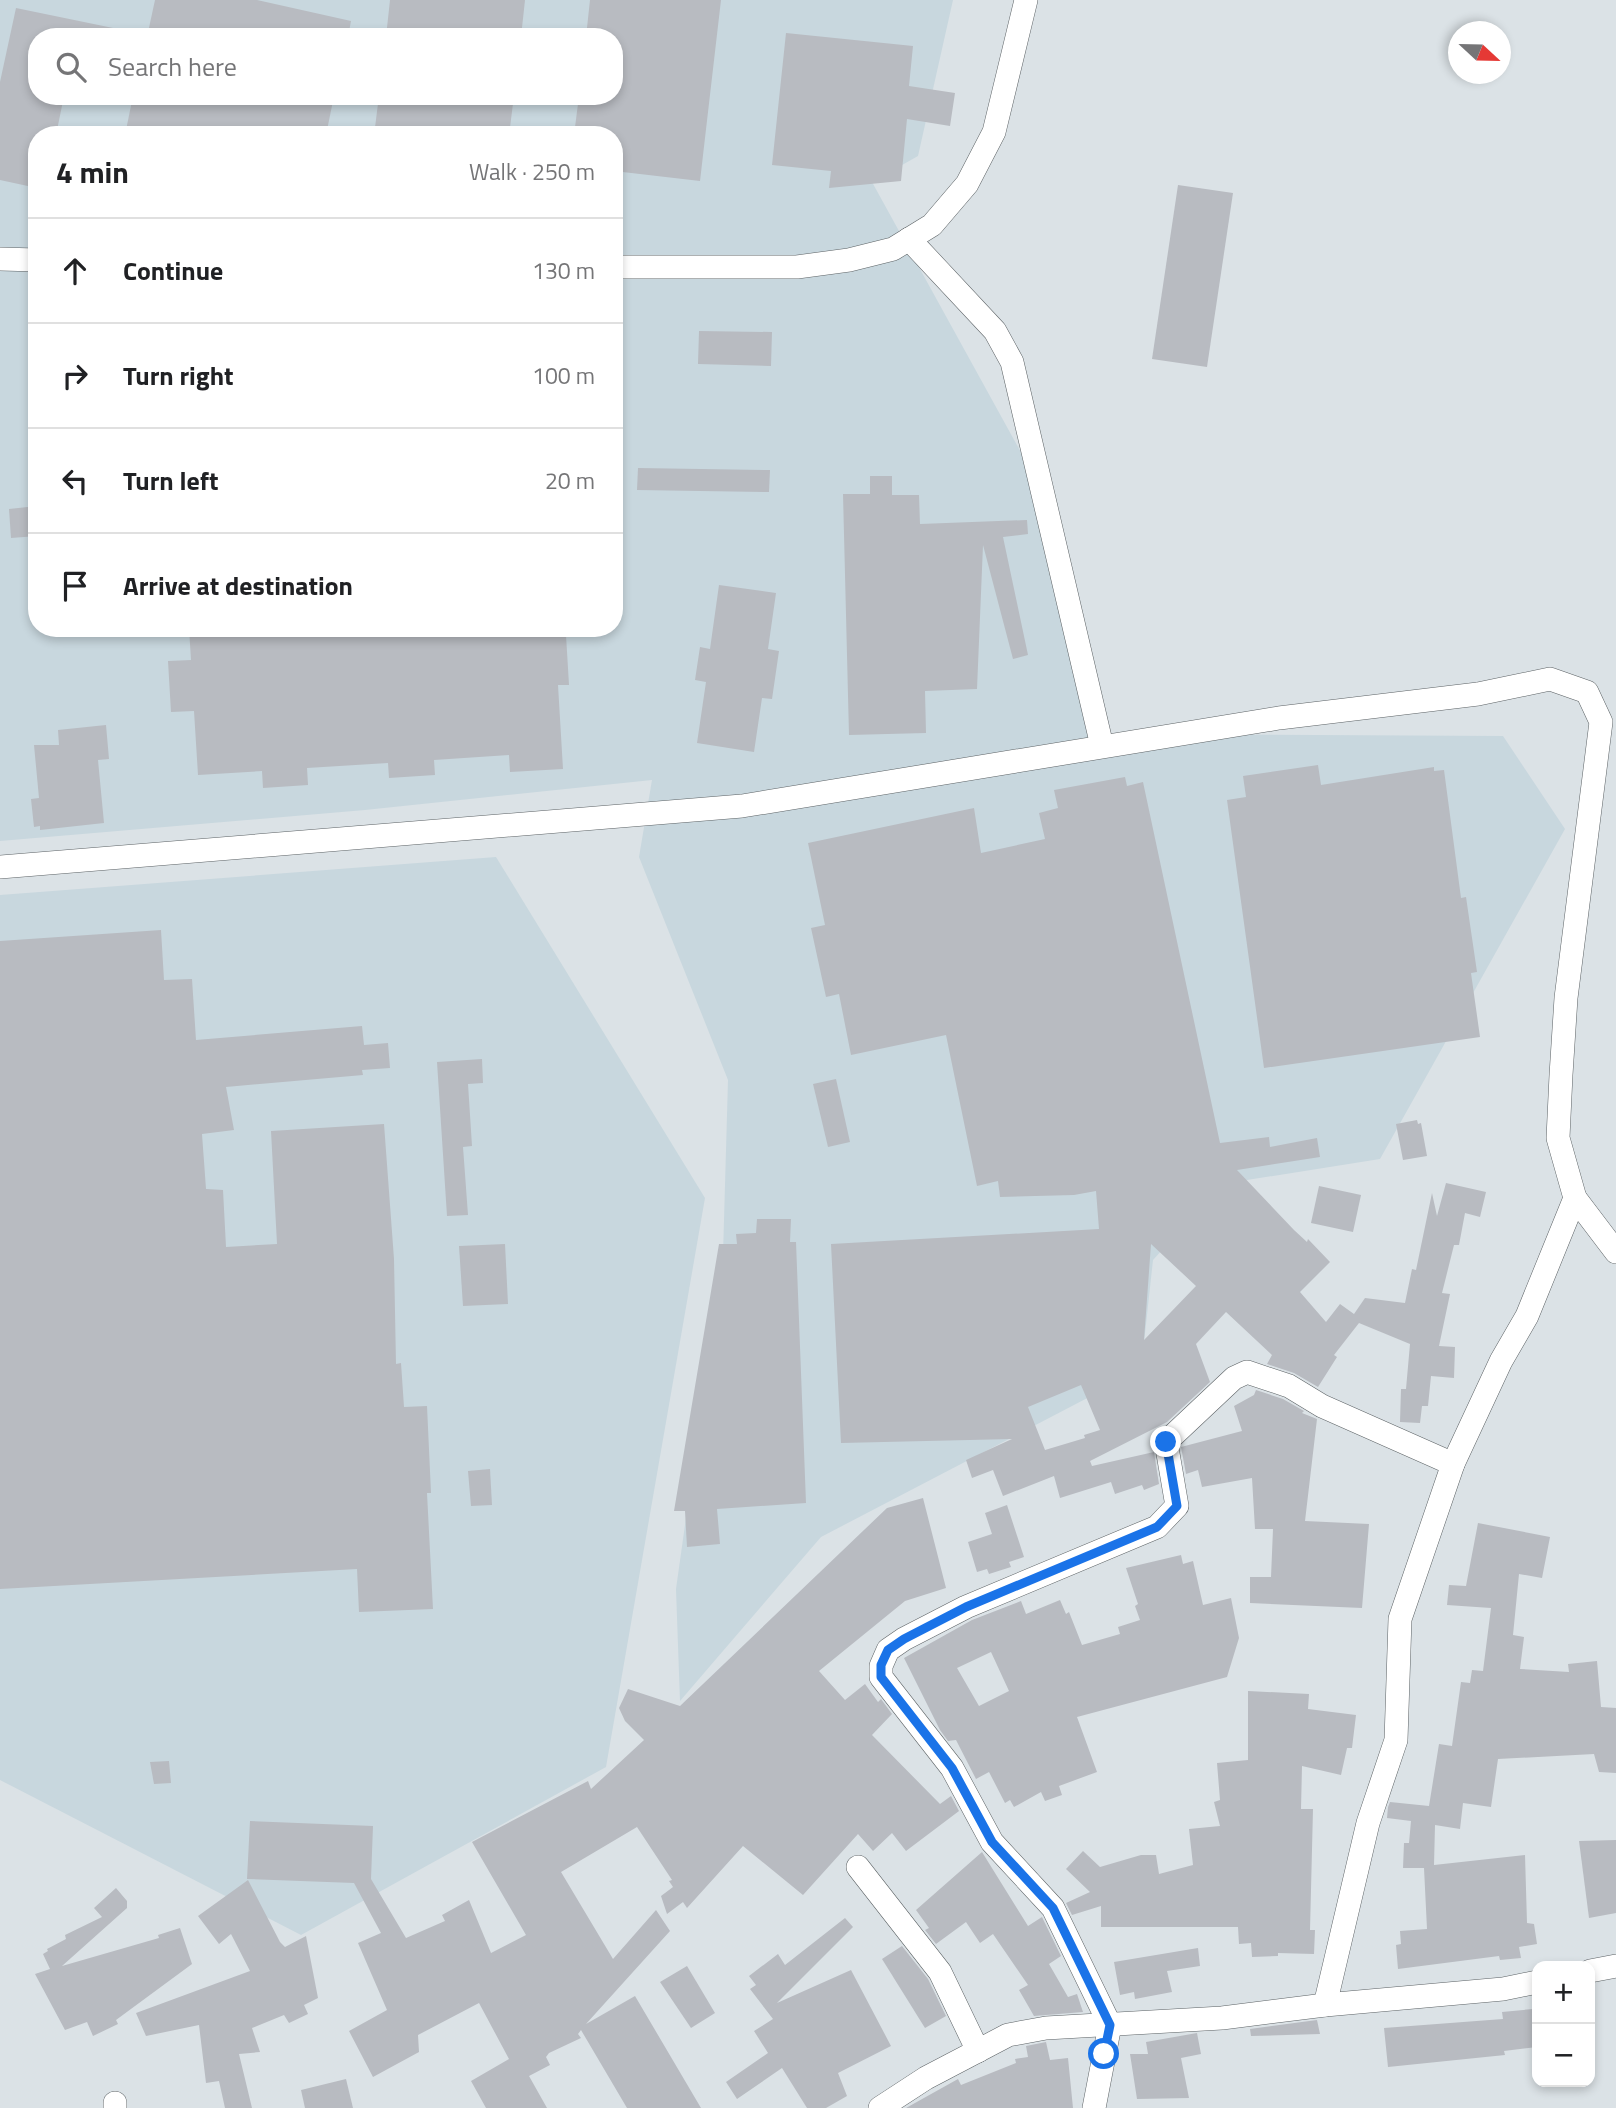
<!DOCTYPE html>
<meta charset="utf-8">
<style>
:root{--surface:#fff;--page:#f6f6f6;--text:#202124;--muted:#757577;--line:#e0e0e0}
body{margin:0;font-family:"Titillium Web",sans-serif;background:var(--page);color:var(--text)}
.controls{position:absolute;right:21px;bottom:21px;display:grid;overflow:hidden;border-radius:14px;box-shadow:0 4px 10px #0003}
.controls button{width:63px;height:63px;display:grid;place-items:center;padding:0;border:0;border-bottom:2px solid var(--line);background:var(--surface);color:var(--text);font:35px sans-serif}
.compass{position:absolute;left:1448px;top:21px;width:63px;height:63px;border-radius:50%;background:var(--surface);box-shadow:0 4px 10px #0003;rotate:112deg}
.stop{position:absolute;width:21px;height:21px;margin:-16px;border:5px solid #1a73e8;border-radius:50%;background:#fff}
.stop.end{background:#1a73e8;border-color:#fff;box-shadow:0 2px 7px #0008}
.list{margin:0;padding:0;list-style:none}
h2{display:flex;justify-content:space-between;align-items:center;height:91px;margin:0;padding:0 28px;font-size:30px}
h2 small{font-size:23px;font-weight:400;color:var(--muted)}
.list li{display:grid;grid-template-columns:46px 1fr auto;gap:21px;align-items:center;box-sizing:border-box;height:105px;padding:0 28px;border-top:2px solid var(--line)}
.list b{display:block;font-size:26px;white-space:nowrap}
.list em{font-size:23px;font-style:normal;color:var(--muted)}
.icon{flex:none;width:38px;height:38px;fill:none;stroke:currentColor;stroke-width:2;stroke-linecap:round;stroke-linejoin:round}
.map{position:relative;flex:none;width:1616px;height:2108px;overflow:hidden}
.search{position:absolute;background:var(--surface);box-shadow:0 4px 10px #0003;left:28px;top:28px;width:595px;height:77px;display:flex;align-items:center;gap:18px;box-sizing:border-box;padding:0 24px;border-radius:28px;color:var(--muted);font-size:26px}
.panel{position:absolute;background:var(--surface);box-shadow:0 4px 10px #0003;left:28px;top:126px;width:595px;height:511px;border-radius:28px}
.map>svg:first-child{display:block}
.built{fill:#c8d7de;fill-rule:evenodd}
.building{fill:#b8bbc1;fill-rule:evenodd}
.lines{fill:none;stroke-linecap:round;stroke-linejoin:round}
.minor-casing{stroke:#5c6265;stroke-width:24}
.minor{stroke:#fff;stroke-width:23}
.route{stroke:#1a73e8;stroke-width:9}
</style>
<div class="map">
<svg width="1616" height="2108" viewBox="0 0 1616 2108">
<rect width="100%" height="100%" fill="#dbe2e6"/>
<g class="built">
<path d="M0 0H953L918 156 872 182 1045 496 1105 734 1503 736 1565 829 1380 1159 1222 1184 1153 1260 1141 1370 821 1537 680 1701 676 1589 723 1255 728 1080 639 857 652 780 365 810 0 841ZM37 37H614V96H37ZM37 135H614V628H37Z"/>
<path d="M496 857 705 1198 606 1767 301 1935 0 1780V895Z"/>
</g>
<g class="building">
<path d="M155 0H257L351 21 348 37H147Z"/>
<path d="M390 0H525L521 37H386Z"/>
<path d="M590 0H721L700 181 614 171V135H574L579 96H614V37H586Z"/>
<path d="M16 8 113 28 112 37H37V96H64L56 135H37V188L0 180V82Z"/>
<path d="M786 33 913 46 909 86 955 93 950 126 907 119 901 181 829 188 831 171 772 165Z"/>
<path d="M133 96H334L326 135H125Z"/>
<path d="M379 96H514L509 135H374Z"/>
<path d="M1178 185 1233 193 1207 367 1152 359Z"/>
<path d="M699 331 772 332 771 366 698 364Z"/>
<path d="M638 468 770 470 769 492 637 490Z"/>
<path d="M870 476H892V495H919L920 524 1027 520 1028 534 1003 537 1028 655 1013 659 983 545 977 689 925 691 926 733 849 735 843 494H870Z"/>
<path d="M37 506V536L11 538 9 509Z"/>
<path d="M719 585 776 593 768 649 779 651 772 699 762 698 754 752 697 743 706 682 695 680 700 647 710 649Z"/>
<path d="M189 628H554V636L566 635 569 685H558L563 769 510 772 509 755 434 760 435 775 389 778 388 763 307 768 308 785 263 788 262 771 198 775 194 711 171 712 168 661 191 660Z"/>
<path d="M106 725 109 759 98 760 104 823 40 830V826L34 827 31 799 39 798 34 745H59L58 730Z"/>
<path d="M1318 765 1321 785 1434 767V771L1444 770 1461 898 1466 897 1477 972 1471 973 1480 1037 1264 1068 1227 800 1246 797 1243 776Z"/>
<path d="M1125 777 1127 786 1143 782 1220 1143 1269 1137 1270 1147 1317 1138 1320 1157 1237 1170 1294 1230 1307 1242 1308 1239 1330 1262 1300 1292 1326 1322 1340 1304 1354 1314 1365 1298 1405 1303 1412 1269 1416 1270 1432 1193 1437 1216 1446 1183 1486 1192 1480 1217 1465 1213 1459 1245H1454L1442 1293 1450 1294 1439 1346 1455 1347 1454 1378 1431 1376 1428 1406H1422L1420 1423 1400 1422 1401 1389H1406L1410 1344 1359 1323 1334 1355 1337 1357 1318 1387 1294 1373 1267 1364 1272 1355 1226 1312 1196 1344 1210 1382 1167 1422 1090 1461 1092 1466 1154 1452 1159 1484 1144 1490 1142 1485 1115 1494 1111 1482 1060 1498 1054 1476 1003 1496 993 1470 972 1478 966 1460 1012 1439 841 1443 831 1244 1099 1229 1096 1191 1074 1195 1000 1197 998 1181 977 1186 946 1035 851 1055 839 994 826 997 811 928 825 925 808 843 974 808 981 853 1045 839 1039 813 1058 808 1054 790ZM1151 1244 1196 1286 1144 1340ZM1081 1385 1100 1430 1084 1435 1085 1438 1045 1450 1028 1407Z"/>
<path d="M161 930 164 980 192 979 196 1040 362 1026 364 1045 388 1043 390 1068 362 1070 363 1075 226 1087 234 1130 202 1134 206 1189 223 1190 226 1247 277 1244 271 1131 384 1124 394 1259 396 1364 401 1363 404 1407 427 1406 431 1493H427L433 1609 359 1612 357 1569 0 1589V941Z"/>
<path d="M482 1059 483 1083 468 1084 472 1146 463 1147 468 1215 447 1216 437 1062Z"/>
<path d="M836 1079 850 1142 828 1147 813 1084Z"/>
<path d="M1417 1120 1418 1124 1421 1123 1427 1156 1403 1160 1396 1124Z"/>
<path d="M1319 1186 1361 1195 1353 1232 1311 1223Z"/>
<path d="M757 1219H791L790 1242H796L806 1503 717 1509 720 1544 687 1547 685 1511H674L719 1244H737L736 1234 756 1233Z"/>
<path d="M505 1244 508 1304 463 1306 459 1246Z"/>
<path d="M1256 1390 1283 1399 1304 1411 1302 1413 1317 1419 1305 1521 1369 1524 1362 1608 1250 1603V1577H1271L1273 1529H1255L1252 1478 1202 1487 1198 1470 1186 1474 1181 1447 1242 1431 1234 1406 1254 1395Z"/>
<path d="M490 1469 492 1505 471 1506 468 1471Z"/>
<path d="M923 1498 946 1588 905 1601 819 1671 845 1700 865 1684 878 1702 881 1699 892 1714 872 1735 940 1804 951 1796 959 1811 906 1851 892 1833 873 1851 858 1834 803 1895 743 1846 687 1908 683 1902 667 1914 661 1896 673 1887 669 1881 672 1880 637 1827 561 1872 613 1959 656 1910 670 1931 586 2024 635 1996 701 2108H627L581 2030 578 2034 581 2038 549 2053 546 2057 550 2065 529 2076 547 2108H486L471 2081 509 2059 479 2003 418 2035 419 2052 373 2077 349 2031 387 2010 358 1943 381 1933 354 1883 247 1879 250 1821 373 1826 371 1879 406 1938 445 1921 442 1915 469 1900 491 1953 526 1935 472 1842 588 1781 591 1789 644 1740 625 1721 619 1708 628 1689 680 1706 887 1508Z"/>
<path d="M1007 1505 1024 1557 1009 1562 1011 1567 989 1574 987 1569 977 1572 968 1542 992 1534 985 1513Z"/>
<path d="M1478 1523 1550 1537 1542 1578 1519 1574 1513 1635 1524 1637 1520 1669 1569 1672 1568 1664 1597 1661 1601 1707 1616 1708V1773L1599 1772 1594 1754 1498 1759 1491 1807 1463 1803 1460 1829 1435 1825 1434 1865 1525 1855 1527 1923 1534 1924 1537 1944 1519 1947 1521 1958 1500 1960 1499 1956 1398 1969 1396 1945 1401 1944 1400 1931 1427 1929 1424 1868H1403L1404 1843H1409L1411 1821 1387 1818 1388 1807 1390 1802 1429 1806 1439 1744 1452 1746 1461 1682 1470 1683 1472 1670 1483 1671 1491 1608 1447 1605 1449 1585 1466 1586Z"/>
<path d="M1181 1555 1183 1564 1193 1561 1203 1605 1231 1598 1239 1638 1227 1677 1077 1717 1097 1772 1059 1786 1062 1795 1045 1801 1041 1792 1014 1807 1010 1800 1005 1803 989 1772 976 1779 956 1740 948 1741 940 1730 904 1658 972 1620 1021 1601 1026 1614 1060 1600 1066 1614 1069 1612 1082 1645 1120 1634 1118 1627 1140 1620 1135 1606 1138 1604 1126 1568ZM991 1652 1009 1691 979 1706 957 1668Z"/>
<path d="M1248 1691 1309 1694 1308 1709 1356 1715 1352 1748H1347L1341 1775 1302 1766 1301 1809H1313L1310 1930H1315L1314 1954 1278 1953V1956L1252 1957 1251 1943 1239 1944 1238 1927H1101V1906L1072 1915 1066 1903 1090 1892 1066 1869 1083 1851 1100 1867 1141 1855H1156L1159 1874 1193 1865 1189 1829 1220 1826 1214 1802 1220 1800 1217 1763 1248 1760Z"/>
<path d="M169 1761 171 1783 154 1784 150 1762Z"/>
<path d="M1616 1840V1913L1589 1918 1579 1841Z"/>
<path d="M982 1852 1028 1926 1042 1917 1061 1956 1049 1964 1068 1997 1077 1994 1083 2012 1034 2016 1019 1990 1028 1985 993 1934 980 1943 966 1922 936 1944 925 1930 929 1928 916 1910Z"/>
<path d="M248 1880 280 1942 285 1947 306 1936 318 1998 304 2005 308 2014 289 2023 284 2015 252 2028 260 2052 239 2054 252 2108H225L219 2081 206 2083 199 2025 146 2036 136 2013 250 1971 231 1934 219 1944 198 1916Z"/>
<path d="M116 1888 127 1901V1908L62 1966 159 1938 158 1935 180 1928 192 1964 116 2020 118 2024 93 2036 87 2022 65 2030 35 1974 50 1969 43 1954 48 1951 47 1949 66 1939 65 1935 102 1917 94 1908Z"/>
<path d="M845 1918 853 1927 777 2003 851 1970 891 2046 838 2073 847 2096 826 2108H807L782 2068 737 2099 726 2082 768 2053 754 2031 773 2019 750 1989 756 1985 749 1976 778 1954 785 1965Z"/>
<path d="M902 1946 928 1979 946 2016 925 2028 882 1959Z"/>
<path d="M1198 1948 1200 1966 1167 1971 1172 1992 1135 1999 1134 1992 1120 1995 1114 1962Z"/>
<path d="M687 1966 715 2013 691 2028 660 1982Z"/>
<path d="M1533 2009 1537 2047 1504 2051 1505 2055 1388 2067 1384 2028 1503 2019 1502 2012Z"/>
<path d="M1317 2020 1320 2034 1251 2036 1250 2029Z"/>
<path d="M1197 2033 1201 2054 1181 2058 1189 2098 1137 2099 1130 2054H1148L1146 2042Z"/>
<path d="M1046 2042 1050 2060 1068 2058 1073 2108H906L958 2079 961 2085 1016 2063 1015 2059 1028 2057 1026 2046Z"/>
<path d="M346 2079 353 2108H305L301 2090Z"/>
</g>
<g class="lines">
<g class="minor-casing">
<g id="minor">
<path d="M909 239 995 331 1012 362 1102 746"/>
<path d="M0 259 37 260"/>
<path d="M614 267H797L849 260 893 249 932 225 967 184 994 132 1026 0"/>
<path d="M0 867 742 806 1279 718 1478 694 1550 679 1587 692 1601 722 1566 998 1561 1075 1558 1138 1575 1198"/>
<path d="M858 1867 940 1972 978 2051"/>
<path d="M1590 1971 1616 1966"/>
<path d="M1325 2005 1368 1823 1396 1740 1400 1619 1453 1464 1501 1361 1527 1316 1575 1198 1616 1252"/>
<path d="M115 2103V2108"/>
<path d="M880 2108 926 2078 1008 2035 1046 2028 1222 2018 1325 2005 1503 1989 1537 1982"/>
<path d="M1094 2108 1110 2025 1053 1908 992 1842 952 1768 881 1677V1666L888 1650 904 1639 966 1607 1157 1527 1177 1506 1166 1442 1234 1378 1247 1372 1289 1386 1322 1406 1453 1464"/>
</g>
</g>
<use href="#minor" class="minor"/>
</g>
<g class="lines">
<path class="route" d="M1104 2054 1110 2025 1053 1908 992 1842 952 1768 881 1677V1665L888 1650 904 1639 966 1607 1157 1527 1177 1506 1166 1442"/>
</g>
</svg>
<div class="controls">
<button>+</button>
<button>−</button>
</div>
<svg class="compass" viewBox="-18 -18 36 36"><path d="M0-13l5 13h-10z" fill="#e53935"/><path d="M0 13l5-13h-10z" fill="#757577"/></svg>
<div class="stop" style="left:1104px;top:2054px"></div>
<div class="stop end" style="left:1166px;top:1442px"></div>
<div class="search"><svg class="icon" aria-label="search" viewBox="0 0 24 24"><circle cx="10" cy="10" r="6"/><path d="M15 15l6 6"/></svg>Search here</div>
<section class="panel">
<h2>4 min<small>Walk · 250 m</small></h2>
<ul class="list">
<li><svg class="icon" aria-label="ahead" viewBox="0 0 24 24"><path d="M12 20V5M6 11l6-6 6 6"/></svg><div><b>Continue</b></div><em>130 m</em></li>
<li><svg class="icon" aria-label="right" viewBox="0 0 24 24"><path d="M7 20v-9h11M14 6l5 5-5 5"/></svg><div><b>Turn right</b></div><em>100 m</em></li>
<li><svg class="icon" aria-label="left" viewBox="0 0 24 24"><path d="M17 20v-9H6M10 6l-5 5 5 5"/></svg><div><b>Turn left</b></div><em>20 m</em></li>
<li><svg class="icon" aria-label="arrive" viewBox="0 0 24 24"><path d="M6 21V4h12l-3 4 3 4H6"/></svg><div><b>Arrive at destination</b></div></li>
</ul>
</section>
</div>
